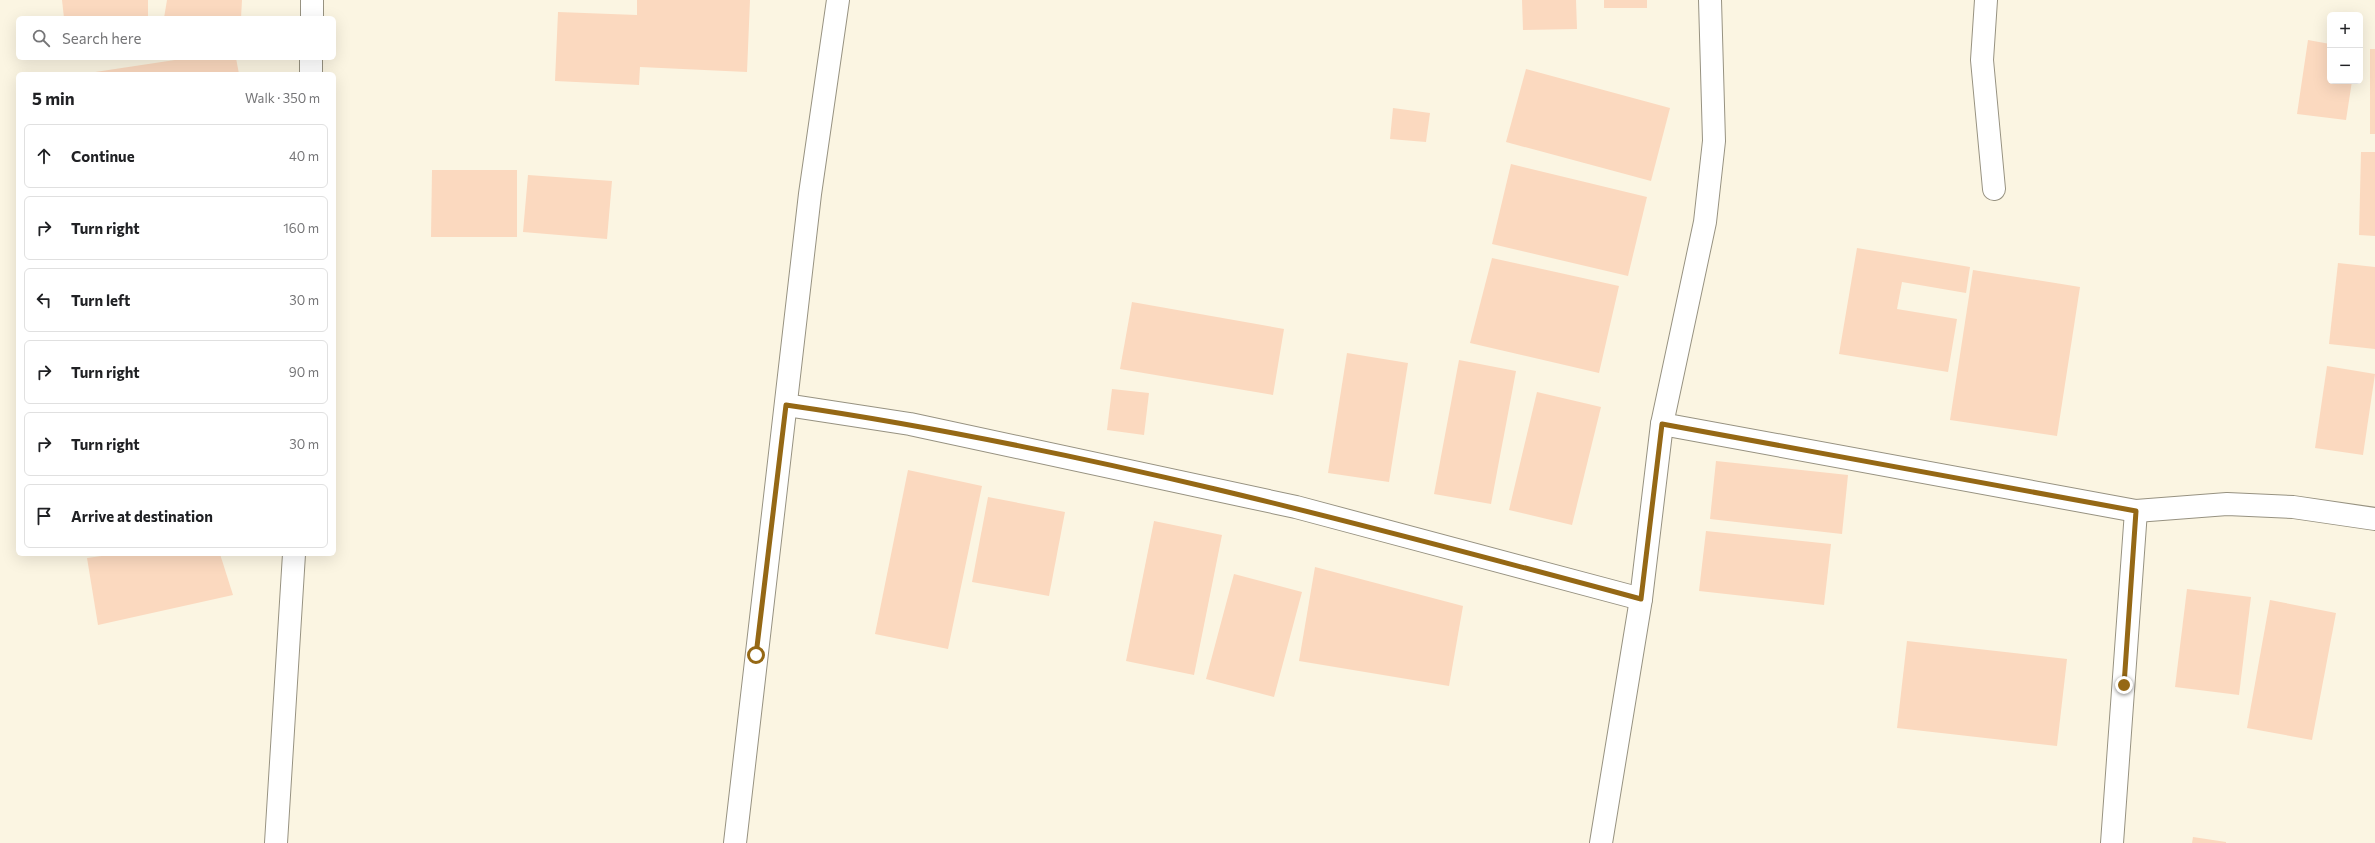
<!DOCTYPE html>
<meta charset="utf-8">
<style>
:root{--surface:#fff;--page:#f2f2f2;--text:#202124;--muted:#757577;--line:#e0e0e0}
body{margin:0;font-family:Commissioner,sans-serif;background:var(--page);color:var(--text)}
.controls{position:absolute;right:12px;top:12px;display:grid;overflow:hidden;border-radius:6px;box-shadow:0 4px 16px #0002}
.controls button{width:36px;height:36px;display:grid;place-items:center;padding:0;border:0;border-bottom:1px solid var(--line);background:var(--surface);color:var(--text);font:20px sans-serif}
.stop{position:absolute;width:12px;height:12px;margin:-9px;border:3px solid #956815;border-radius:50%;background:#fff}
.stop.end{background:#956815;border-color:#fff;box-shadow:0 1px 4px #0008}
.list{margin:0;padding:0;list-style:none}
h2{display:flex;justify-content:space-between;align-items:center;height:52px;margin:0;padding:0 16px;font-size:17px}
h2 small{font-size:13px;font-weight:400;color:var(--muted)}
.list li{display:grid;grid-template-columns:26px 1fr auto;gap:12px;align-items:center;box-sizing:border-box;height:64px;margin:0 8px 8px;padding:0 8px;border:1px solid var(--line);border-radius:6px}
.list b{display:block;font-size:15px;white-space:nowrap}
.list em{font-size:13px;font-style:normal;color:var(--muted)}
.icon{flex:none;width:22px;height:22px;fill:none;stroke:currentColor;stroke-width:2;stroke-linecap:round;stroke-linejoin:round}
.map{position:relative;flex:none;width:2375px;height:843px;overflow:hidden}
.search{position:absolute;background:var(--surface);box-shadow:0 4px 16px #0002;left:16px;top:16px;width:320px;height:44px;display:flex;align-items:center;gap:10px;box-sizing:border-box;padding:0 14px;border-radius:6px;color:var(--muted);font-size:15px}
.panel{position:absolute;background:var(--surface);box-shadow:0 4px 16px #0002;left:16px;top:72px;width:320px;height:484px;border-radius:6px}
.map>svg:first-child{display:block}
.building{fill:#fbd9bf}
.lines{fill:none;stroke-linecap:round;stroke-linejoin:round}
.minor-casing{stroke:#979281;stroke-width:24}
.minor{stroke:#fff;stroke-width:22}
.route{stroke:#956815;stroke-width:5}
</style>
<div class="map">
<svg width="2375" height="843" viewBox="0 0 2375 843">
<rect width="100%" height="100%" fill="#fbf5e2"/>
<g class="building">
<path d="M62 0H148V18H64Z"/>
<path d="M167 0H242L241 18H164Z"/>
<path d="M637 0H750L747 72 640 67 639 85 555 81 558 12 637 15Z"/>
<path d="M1522 0H1576L1577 29 1523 30Z"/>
<rect x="1604" y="0" width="43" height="8"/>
<path d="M2308 40 2330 44V81H2352L2346 120 2297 114Z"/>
<rect x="2370" y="49" width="5" height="85"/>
<path d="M188 58H236L239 74H82Z"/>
<path d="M1526 69 1670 108 1651 181 1506 142Z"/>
<path d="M1393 108 1430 113 1426 142 1390 139Z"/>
<path d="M2361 152H2375V236L2359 235Z"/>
<path d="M1511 164 1647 197 1628 276 1492 244Z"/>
<path d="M432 170H517V237H431Z"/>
<path d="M528 175 612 181 607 239 523 232Z"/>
<path d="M1857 248 1970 267 1966 293 1902 282 1897 309 1957 319 1948 372 1839 354Z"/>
<path d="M1492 258 1619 286 1599 373 1470 343Z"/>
<path d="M2338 263 2375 267V349L2329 344Z"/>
<path d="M1973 270 2080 287 2057 436 1950 420Z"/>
<path d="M1132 302 1284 329 1273 395 1120 369Z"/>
<path d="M1347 353 1408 363 1389 482 1328 473Z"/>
<path d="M1459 360 1516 371 1491 504 1434 494Z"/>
<path d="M2327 366 2375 374 2363 455 2315 448Z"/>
<path d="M1112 389 1149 393 1144 435 1107 430Z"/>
<path d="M1537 392 1601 407 1572 525 1509 510Z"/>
<path d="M1716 461 1848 475 1842 534 1710 519Z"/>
<path d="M908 470 982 486 948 649 875 634Z"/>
<path d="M988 497 1065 512 1049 596 972 582Z"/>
<path d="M1154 521 1222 535 1194 675 1126 661Z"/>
<path d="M1706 531 1831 544 1824 605 1699 591Z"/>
<path d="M116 554H220L233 595 98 625 87 558Z"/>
<path d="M1315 567 1463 606 1449 686 1299 661Z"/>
<path d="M1234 574 1302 592 1274 697 1206 679Z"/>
<path d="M2187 589 2251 597 2239 695 2175 687Z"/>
<path d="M2270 600 2336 613 2312 740 2247 728Z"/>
<path d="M1907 641 2067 659 2057 746 1897 728Z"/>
<path d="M2193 837 2226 842V843H2192Z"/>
</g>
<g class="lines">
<g class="minor-casing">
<g id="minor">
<path d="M1986 0 1982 60 1994 189"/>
<path d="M312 18V0"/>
<path d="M311 74V58"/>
<path d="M786 405 910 424 1296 507 1641 599"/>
<path d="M1662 424 2136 511 2227 504 2293 507 2375 519"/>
<path d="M276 843 294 554"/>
<path d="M735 843 810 194 838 0"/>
<path d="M1601 843 1641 599 1662 424 1705 222 1714 141 1710 0"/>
<path d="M2112 843 2136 511"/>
</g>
</g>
<use href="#minor" class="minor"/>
</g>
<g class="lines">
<path class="route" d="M756 655 786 405C1075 447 1359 523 1641 599L1662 424 2136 511 2124 685"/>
</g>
</svg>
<div class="controls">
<button>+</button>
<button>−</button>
</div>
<div class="stop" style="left:756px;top:655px"></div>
<div class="stop end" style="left:2124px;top:685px"></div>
<div class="search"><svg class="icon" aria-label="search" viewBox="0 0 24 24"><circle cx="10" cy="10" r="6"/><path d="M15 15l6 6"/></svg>Search here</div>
<section class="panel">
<h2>5 min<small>Walk · 350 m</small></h2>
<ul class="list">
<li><svg class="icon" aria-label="ahead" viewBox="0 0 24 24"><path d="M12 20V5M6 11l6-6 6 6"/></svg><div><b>Continue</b></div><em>40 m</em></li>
<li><svg class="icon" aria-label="right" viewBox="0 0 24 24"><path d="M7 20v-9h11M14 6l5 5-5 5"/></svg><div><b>Turn right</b></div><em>160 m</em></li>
<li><svg class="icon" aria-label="left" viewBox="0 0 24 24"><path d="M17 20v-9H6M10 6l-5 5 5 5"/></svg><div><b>Turn left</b></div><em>30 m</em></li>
<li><svg class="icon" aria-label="right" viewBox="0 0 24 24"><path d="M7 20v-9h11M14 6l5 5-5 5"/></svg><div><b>Turn right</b></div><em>90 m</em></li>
<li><svg class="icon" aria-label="right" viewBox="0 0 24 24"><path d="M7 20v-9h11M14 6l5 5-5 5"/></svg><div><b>Turn right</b></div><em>30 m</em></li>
<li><svg class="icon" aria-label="arrive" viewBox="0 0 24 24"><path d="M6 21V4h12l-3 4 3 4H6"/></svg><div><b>Arrive at destination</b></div></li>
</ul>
</section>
</div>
